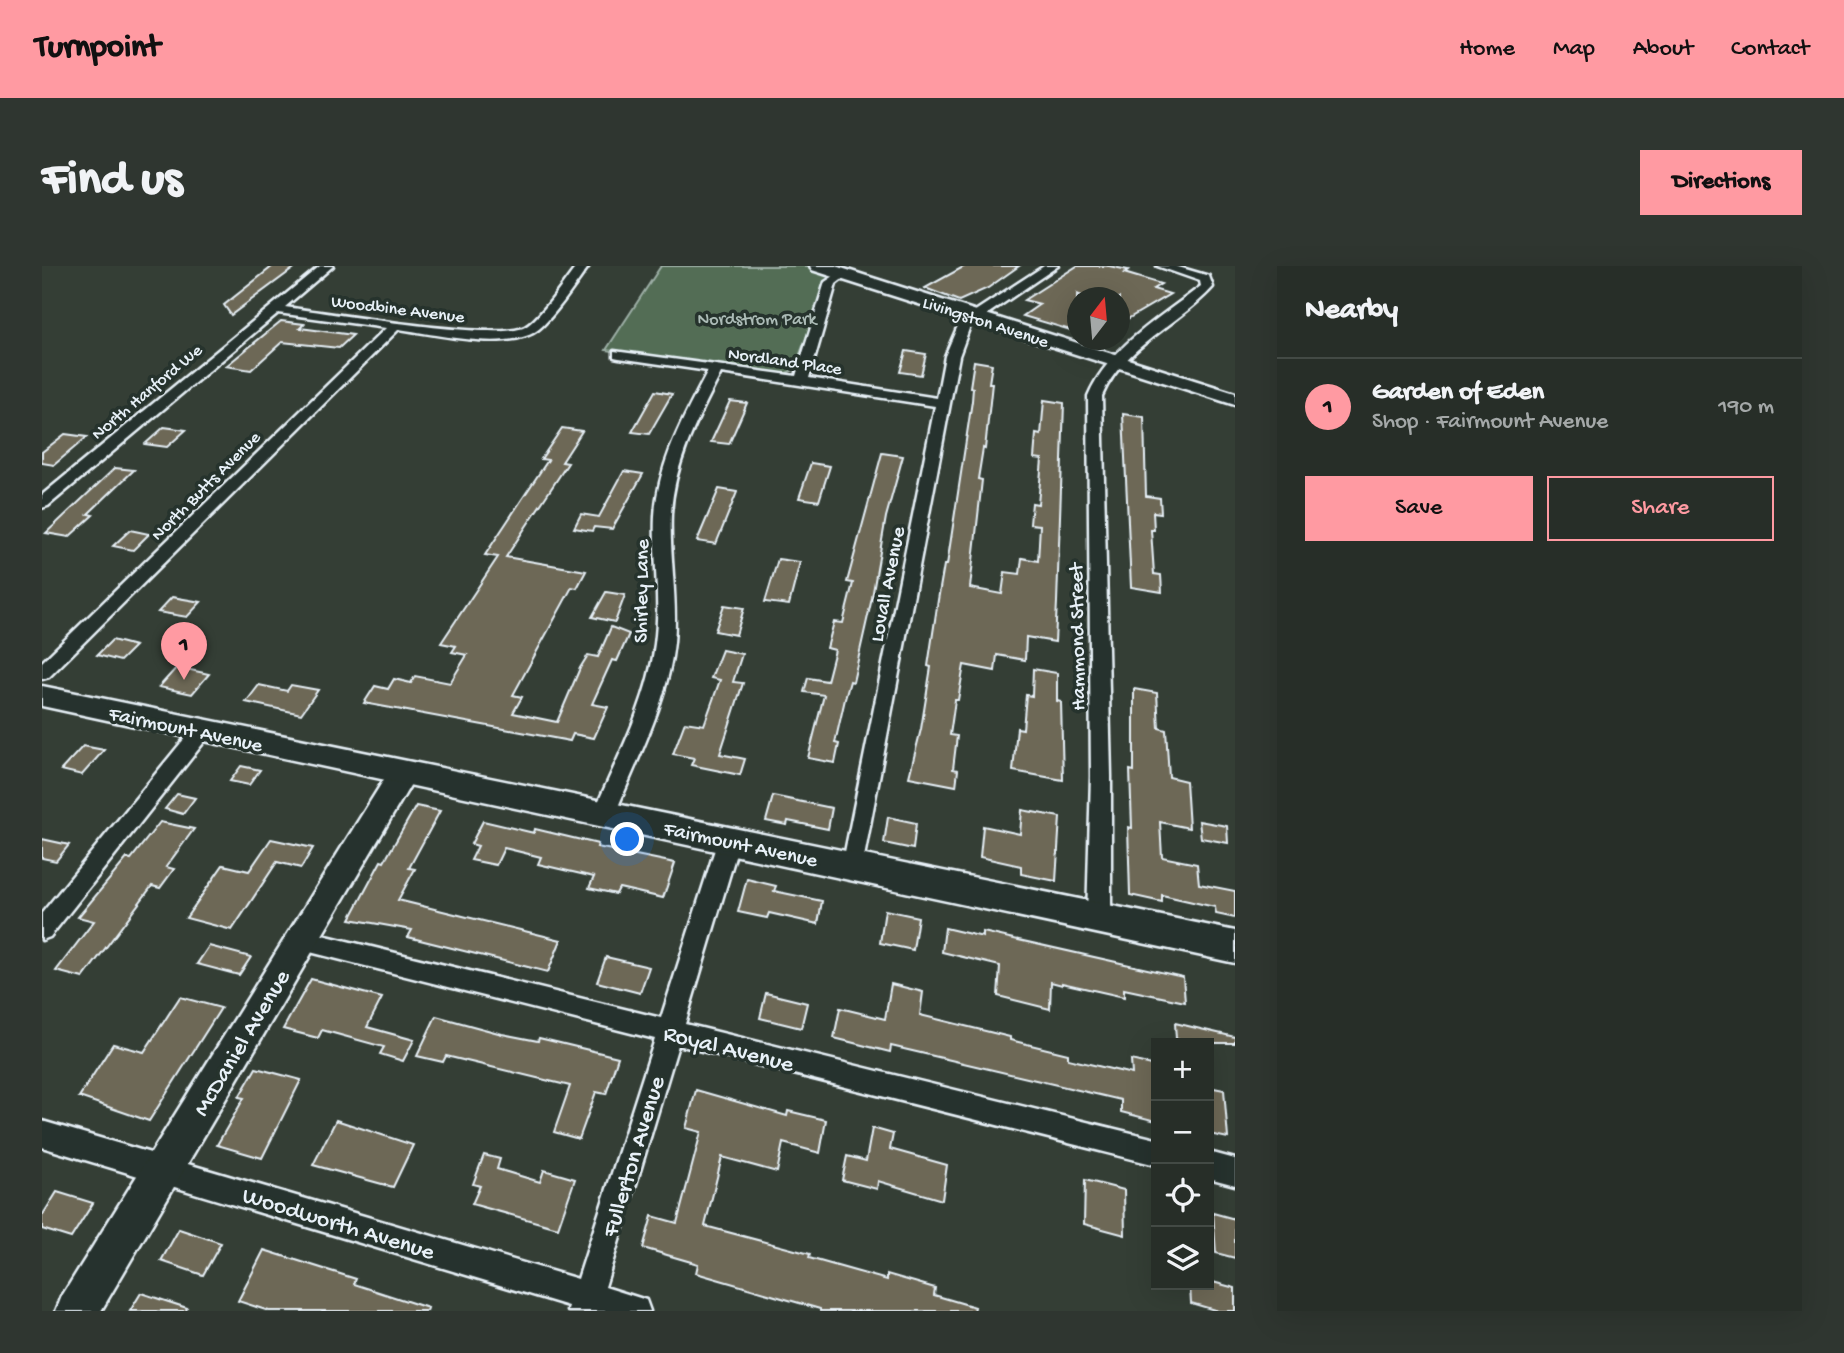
<!DOCTYPE html>
<meta charset="utf-8">
<style>
:root{--surface:#272e28;--page:#2f3630;--text:#f1f3f6;--muted:#a4a8a8;--line:#434a45;--accent:#ff9aa2}
body{margin:0;font-family:"Gochi Hand",sans-serif;background:var(--page);color:var(--text)}
.controls{position:absolute;right:21px;bottom:21px;display:grid;overflow:hidden;border-radius:0px;box-shadow:0 7px 28px #0002}
.controls button{width:63px;height:63px;display:grid;place-items:center;padding:0;border:0;border-bottom:2px solid var(--line);background:var(--surface);color:var(--text);font:35px sans-serif}
.compass{position:absolute;left:1025px;top:21px;width:63px;height:63px;border-radius:50%;background:var(--surface);box-shadow:0 7px 28px #0002;rotate:16deg}
.you{position:absolute;left:586px;top:574px;width:24px;height:24px;margin:-18px;border:5px solid #fff;border-radius:50%;background:#1a73e8;box-shadow:0 0 0 10px #1a73e833}
.badge{display:grid;place-items:center;width:46px;height:46px;border-radius:50%;background:var(--accent);color:#111;font-size:23px;font-weight:700}
.pin{position:absolute;translate:-50% -58px;filter:drop-shadow(0 2px 4px #0008)}
.pin::after{content:'';position:absolute;top:37px;width:24px;height:21px;background:inherit;clip-path:polygon(0 0,100% 0,50% 100%)}
.list{margin:0;padding:0;list-style:none}
h2{display:flex;justify-content:space-between;align-items:center;height:91px;margin:0;padding:0 28px;font-size:30px}
h2 small{font-size:23px;font-weight:400;color:var(--muted)}
.list li{display:grid;grid-template-columns:46px 1fr auto;gap:21px;align-items:center;box-sizing:border-box;height:98px;padding:0 28px;border-top:2px solid var(--line)}
.list b{display:block;font-size:26px;white-space:nowrap}
.list p{margin:0;font-size:23px;white-space:nowrap;color:var(--muted)}
.list em{font-size:23px;font-style:normal;color:var(--muted)}
.actions{display:flex;gap:14px;padding:21px 28px}
.actions a{flex:1;padding:16px 0;border:2px solid var(--accent);border-radius:0px;text-align:center;font-size:24px;color:var(--accent)}
.actions .main{background:var(--accent);color:#111}
.icon{flex:none;width:38px;height:38px;fill:none;stroke:currentColor;stroke-width:2;stroke-linecap:round;stroke-linejoin:round}
.map{position:relative;flex:none;width:1193px;height:1045px;overflow:hidden;border-radius:0px}
header{display:flex;align-items:center;gap:42px;box-sizing:border-box;height:98px;padding:0 35px;background:var(--accent);color:#111}
header strong{font-size:33px}
nav{display:flex;gap:38px;margin-inline-start:auto;font-size:24px}
.intro{display:flex;align-items:center;justify-content:space-between;box-sizing:border-box;height:168px;padding:0 42px}
h1{margin:0;font-size:49px}
.button{padding:18px 32px;border-radius:0px;background:var(--accent);color:#111;font-size:24px;font-weight:700}
main{display:flex;gap:42px;padding:0 42px}
aside{flex:1;background:var(--surface);border-radius:0px;box-shadow:0 7px 28px #0002}
.map>svg:first-child{display:block}
.green{fill:#526d55;stroke:#9dafa6;stroke-width:2}
.building{fill:#6d6856;stroke:#e8f1f8;stroke-width:2}
.lines{fill:none;stroke-linecap:round;stroke-linejoin:round}
.street-casing{stroke:#e8f1f8;stroke-width:5}
.secondary-casing{stroke:#e8f1f8;stroke-width:5}
.primary-casing{stroke:#e8f1f8;stroke-width:5}
.street{fill:#26332d;fill-rule:evenodd}
.secondary{fill:#26332d;fill-rule:evenodd}
.primary{fill:#26332d;fill-rule:evenodd}
.labels{text-anchor:middle;stroke-width:7;stroke-linejoin:round;paint-order:stroke}
.far-street-label{font-size:18px;fill:#e8f1f8;stroke:#26332d}
.far-park-label{font-size:18px;fill:#acbcb7;stroke:#26332d}
.street-label{font-size:21px;fill:#e8f1f8;stroke:#26332d}
.near-street-label{font-size:24px;fill:#e8f1f8;stroke:#26332d}
</style>
<header>
<strong>Turnpoint</strong>
<nav><a>Home</a><a>Map</a><a>About</a><a>Contact</a></nav>
</header>
<div class="intro"><h1>Find us</h1><a class="button">Directions</a></div>
<main>
<div class="map">
<svg width="1193" height="1045" viewBox="0 0 1193 1045">
<rect width="100%" height="100%" fill="#343e35"/>
<filter id="ink" filterUnits="userSpaceOnUse"><feTurbulence type="fractalNoise" baseFrequency=".0143" numOctaves="2"/><feDisplacementMap in="SourceGraphic" scale="14" xChannelSelector="R" yChannelSelector="G"/><feConvolveMatrix kernelMatrix="1 2 1 2 8 2 1 2 1" color-interpolation-filters="sRGB"/></filter>
<g filter="url(#ink)">
<path class="green" d="M619 0H769L792 9 783 21 752 104 742 108 564 84Z"/>
<g class="building">
<path d="M231 0H255L189 49 182 39Z"/>
<path d="M923 0H977L946 22 917 35 883 22Z"/>
<path d="M1035 0H1067L1086 4 1082 7 1119 18 1111 23 1128 28 1077 58V32H1045L1035 28V66L981 50 998 38 982 34Z"/>
<path d="M239 55 262 58 258 62 311 69 297 82 240 76 209 104 184 100Z"/>
<path d="M864 85 884 88 879 109 858 106Z"/>
<path d="M932 95 950 98 947 117H950L943 183 941 182 936 213 940 214 928 322 960 328 963 306 978 308 980 292 996 295 998 259 988 258 990 237 996 238 1000 193 992 192 994 168 999 169 1002 134 1022 137 1015 336 1013 376 984 371 983 394 955 389 953 405 922 399 916 434H913L908 469 915 470 911 503 916 504 914 520 867 511 879 463 889 401 886 400 896 334 902 299H905L930 135 931 122 928 121Z"/>
<path d="M613 125 630 128 607 168 590 166Z"/>
<path d="M688 135 705 137 687 178 669 176Z"/>
<path d="M1081 148 1102 151 1104 230 1118 232 1119 247 1111 246 1112 264H1109L1112 308 1119 309 1120 326 1089 321Z"/>
<path d="M122 161 144 164 125 181 103 178Z"/>
<path d="M520 162 540 165 520 196 526 197 464 291 544 305 535 322 530 321 471 429 480 431 471 447 515 456 538 402 546 389 556 391 569 361 587 368 575 395 570 394 550 438 566 441 552 472 531 468 528 475 322 437 333 420 346 423 352 413 369 417 373 410 408 417 425 389 410 386 414 380 399 377 456 291 443 289 506 194 499 193Z"/>
<path d="M23 168 45 171 12 199 0 197V186Z"/>
<path d="M840 187 861 190 844 251 830 332 811 416 808 415 803 433 793 477 797 478 793 497 766 492 782 429 762 426 766 412 785 415 793 384 785 382 792 356 801 357 811 317 805 316Z"/>
<path d="M769 197 788 200 777 235 757 232Z"/>
<path d="M73 202 92 204 46 248 51 249 27 271 4 267Z"/>
<path d="M582 205 601 208 570 263 552 261 550 265 532 262 539 248 557 251Z"/>
<path d="M677 223 695 226 674 278 655 275Z"/>
<path d="M88 264 107 268 91 284 71 280Z"/>
<path d="M736 293 758 296 747 339 723 336Z"/>
<path d="M564 326 583 329 573 356 550 351Z"/>
<path d="M130 331 159 336 145 351 116 346Z"/>
<path d="M682 339 702 342 694 369 673 365Z"/>
<path d="M70 374 93 380 78 395 55 389Z"/>
<path d="M680 384 700 388 691 416 701 417 678 488 703 493 698 509 649 499 652 492 631 488 643 456 662 459 678 414 669 412Z"/>
<path d="M135 401 167 408 150 428 117 421Z"/>
<path d="M991 403 1015 407V435L1019 436 1021 514 971 505 975 462 981 463 984 429 990 430Z"/>
<path d="M217 419 245 425 249 419 276 424 259 448 204 436Z"/>
<path d="M1092 423 1115 427 1117 462 1124 464 1127 511 1144 515 1147 562 1118 556 1120 591 1155 598 1157 618 1193 625V652L1174 648 1173 641 1120 629V636L1088 629 1086 561 1090 562 1088 504 1092 505Z"/>
<path d="M41 480 62 484 40 509 19 504Z"/>
<path d="M199 500 218 504 207 519 188 515Z"/>
<path d="M135 528 153 532 141 548 123 543Z"/>
<path d="M731 530 790 542 786 563 746 555 745 559 724 555Z"/>
<path d="M374 540 398 545 367 602 373 603 356 634 519 674 506 706 366 671 370 664 308 653 339 595 342 596Z"/>
<path d="M980 544 1018 551 1014 615 979 608V600L938 591 941 560 978 568Z"/>
<path d="M846 551 874 557 871 583 842 577Z"/>
<path d="M441 555 492 567 493 563 556 578 555 581 633 597 621 632 577 622 574 628 547 622 552 611 496 598 499 591 462 582 454 599 429 594 436 580 429 578Z"/>
<path d="M1157 555 1185 560 1186 577 1159 572Z"/>
<path d="M118 556 152 563 124 601 132 603 118 622 110 620 41 712 14 705 52 655 36 651 85 592 89 593Z"/>
<path d="M0 573 27 579 14 595 0 592Z"/>
<path d="M229 573 271 582 259 602 235 596 190 664 144 652 181 599 207 605Z"/>
<path d="M705 613 734 620 732 625 780 635 776 658 727 647 725 652 696 646Z"/>
<path d="M843 644 876 651 871 684 838 677Z"/>
<path d="M903 662 941 671V666L1141 711 1143 736 1082 723V731L1020 717V719L1009 716 1008 743 956 730 958 700 900 686Z"/>
<path d="M167 680 209 691 197 709 155 698Z"/>
<path d="M564 691 607 701 598 727 555 716Z"/>
<path d="M269 713 340 732 325 761 372 774 361 795 338 788 342 781 280 764 276 772 241 763Z"/>
<path d="M849 718 881 726 878 749 968 771V774L1026 788V793L1090 808 1089 794 1114 800V855L1079 846V834L849 780 848 786 792 772 798 742 843 753Z"/>
<path d="M724 727 765 737 759 762 718 752Z"/>
<path d="M138 731 179 742 107 855 37 831 71 778 102 786Z"/>
<path d="M394 750 460 768 496 775 497 772 576 791 564 828 554 826 537 873 512 866 528 820 404 790 401 796 375 790Z"/>
<path d="M1133 757 1193 771V777H1151L1134 773Z"/>
<path d="M214 802 259 814 220 892 175 879 202 832 197 831Z"/>
<path d="M1167 821 1182 824 1186 872 1167 868Z"/>
<path d="M654 824 745 850 746 845 784 854 778 887 741 877 735 906 680 891 663 960 768 988 767 992 845 1014V1008L893 1022 892 1029 933 1041 932 1045H778V1043L654 1007 656 998 601 982 610 950 635 957 659 866 644 862Z"/>
<path d="M294 854 371 879 351 921 271 899Z"/>
<path d="M830 862 851 868 848 883 905 899 900 934 836 915 835 923 800 914 805 890 824 895Z"/>
<path d="M442 889 458 893 455 903 498 916 502 904 533 913 516 962 430 938 438 920 431 918Z"/>
<path d="M1043 914 1082 924 1083 969 1042 958Z"/>
<path d="M15 926 51 937 29 972 0 963V950Z"/>
<path d="M1171 947 1193 953V992L1174 987Z"/>
<path d="M137 963 179 977 161 1009 119 995Z"/>
<path d="M222 984 314 1013 312 1018 386 1042 385 1045H227L196 1035Z"/>
<path d="M1167 1015 1193 1022V1045H1176L1149 1037 1148 1019H1167Z"/>
<path d="M99 1027 145 1042 144 1045H88Z"/>
</g>
<g class="lines">
<g class="street-casing">
<g id="street">
<path d="M278 0H291L243 41C283 46 457 76 483 61 498 53 523 15 535 0H547C536 15 507 59 491 67 459 84 392 68 357 63L7 411 0 413V396L344 62 236 47 6 240 0 242V229Z"/>
<path d="M1002 0H1016L928 60 917 90 819 607 811 610 803 607 800 601 893 140 679 107C656 152 632 196 629 248 627 291 636 333 632 376 626 436 595 493 573 548L570 554 562 556 554 554 551 548C575 493 605 438 613 378 619 335 611 292 613 250 616 197 642 151 666 105L577 92 572 91V85L754 110 783 16 801 4 807 8 794 18 767 112 895 132 903 90 918 55Z"/>
<path d="M1115 0H1133L1167 10 1171 21C1137 59 1081 80 1060 130L1069 510V652L1065 659 1057 661 1049 659 1045 652 1049 510 1046 130C1066 82 1119 51 1159 20L1158 15Z"/>
<path d="M159 459 166 461 169 466 166 471 8 671 0 674V647L152 461Z"/>
<path d="M687 566 695 568 698 574 643 758 1114 873V899L636 779 563 1021 604 1034 608 1045H526L527 1040 0 881V855L536 1013 613 773 260 684 252 681 248 674 252 667 260 664 619 752 676 574 679 568Z"/>
<path d="M1167 886 1193 893V919L1167 912Z"/>
</g>
</g>
<g class="secondary-casing">
<g id="secondary">
<path d="M768 0H793L1193 127V139L770 4Z"/>
<path d="M361 495 371 499 376 506 59 1045H14L20 1030 351 499Z"/>
</g>
</g>
<g class="primary-casing">
<path id="primary" d="M0 420 1193 665V697L0 440Z"/>
</g>
<use href="#street" class="street"/>
<use href="#secondary" class="secondary"/>
<use href="#primary" class="primary"/>
</g>
</g>
<g class="labels">
<g class="far-street-label">
<text transform="translate(356 42) rotate(7)" y="6">Woodbine Avenue</text>
<text transform="translate(944 55) rotate(18)" y="6">Livingston Avenue</text>
<text transform="translate(743 94) rotate(8)" y="6">Nordland Place</text>
<text transform="translate(104 125) rotate(-40)" y="6">North Hanford We</text>
<text transform="translate(163 219) rotate(-45)" y="6">North Butts Avenue</text>
</g>
<g class="far-park-label">
<text x="715" y="58">Nordstrom Park</text>
</g>
<g class="street-label">
<text transform="translate(844 318) rotate(-79)" y="7">Lovall Avenue</text>
<text transform="translate(598 325) rotate(-89)" y="7">Shirley Lane</text>
<text transform="translate(1034 371) rotate(-91)" y="7">Hammond Street</text>
<text transform="translate(144 462) rotate(12)" y="7">Fairmount Avenue</text>
<text transform="translate(699 577) rotate(12)" y="7">Fairmount Avenue</text>
</g>
<g class="near-street-label">
<text transform="translate(198 776) rotate(-59)" y="8">McDaniel Avenue</text>
<text transform="translate(687 781) rotate(14)" y="8">Royal Avenue</text>
<text transform="translate(590 890) rotate(-73)" y="8">Fullerton Avenue</text>
<text transform="translate(297 956) rotate(17)" y="8">Woodworth Avenue</text>
</g>
</g>
</svg>
<div class="controls">
<button>+</button>
<button>−</button>
<button><svg class="icon" aria-label="locate" viewBox="0 0 24 24"><circle cx="12" cy="12" r="6"/><path d="M12 2v4M12 18v4M2 12h4M18 12h4"/></svg></button>
<button><svg class="icon" aria-label="layers" viewBox="0 0 24 24"><path d="M12 4l9 5-9 5-9-5zM3 14l9 5 9-5"/></svg></button>
</div>
<svg class="compass" viewBox="-18 -18 36 36"><path d="M0-13l5 13h-10z" fill="#e53935"/><path d="M0 13l5-13h-10z" fill="#a4a8a8"/></svg>
<div class="you"></div>
<div class="pin badge" style="left:142px;top:414px">1</div>
</div>
<aside>
<h2>Nearby<small></small></h2>
<ul class="list">
<li><span class="badge">1</span><div><b>Garden of Eden</b><p>Shop · Fairmount Avenue</p></div><em>190 m</em></li>
</ul>
<div class="actions"><a class="main">Save</a><a>Share</a></div>
</aside>
</main>
